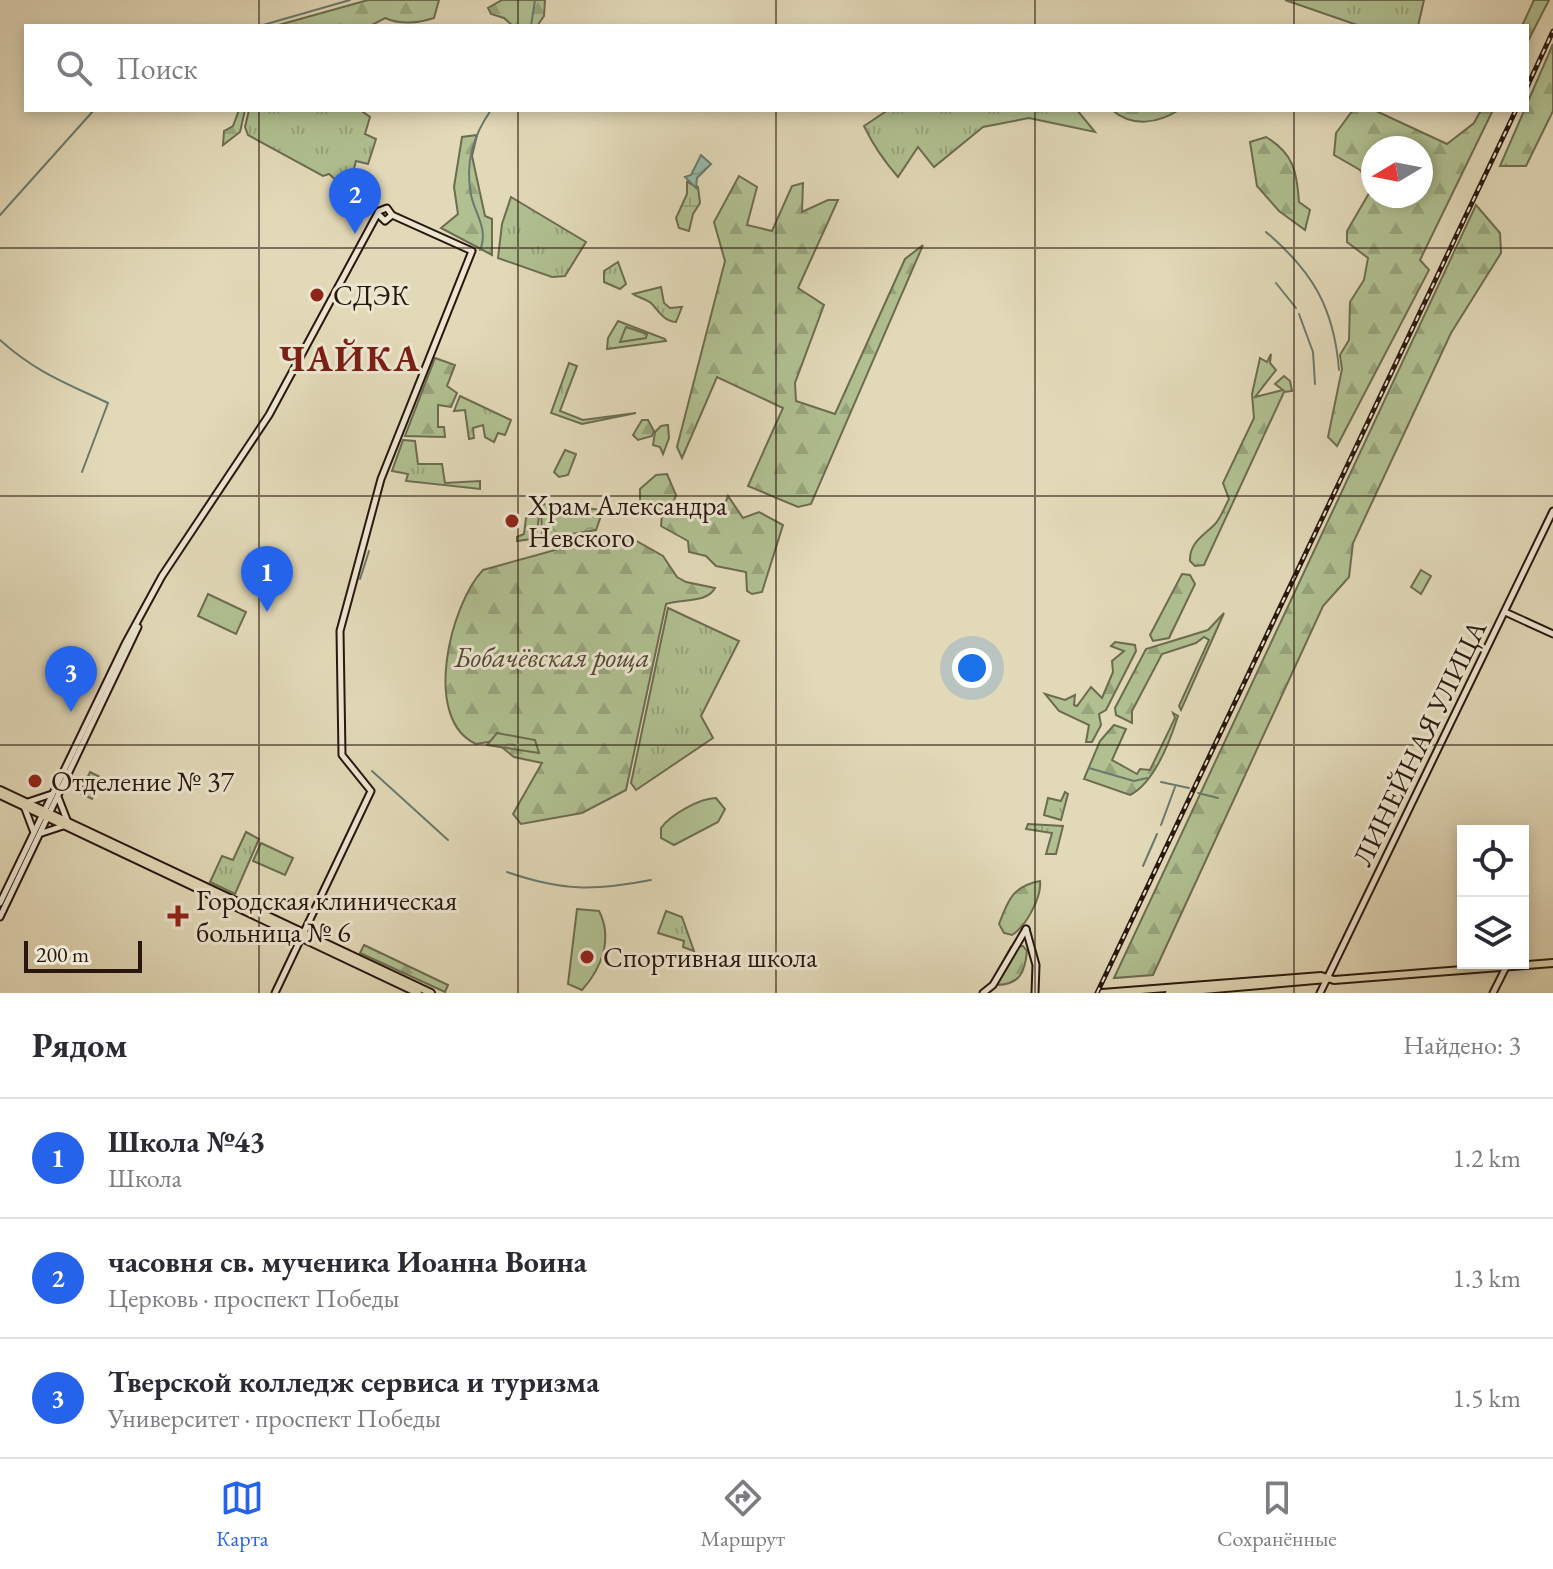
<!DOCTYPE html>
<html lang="ru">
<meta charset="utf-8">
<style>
:root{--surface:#fff;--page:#f2f2f3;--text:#2b2b33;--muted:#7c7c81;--line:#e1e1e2;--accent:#2563eb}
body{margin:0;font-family:"EB Garamond",serif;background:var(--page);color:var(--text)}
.controls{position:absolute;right:24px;bottom:24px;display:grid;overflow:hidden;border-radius:0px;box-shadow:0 4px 12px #0003}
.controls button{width:72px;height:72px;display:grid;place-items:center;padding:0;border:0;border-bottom:2px solid var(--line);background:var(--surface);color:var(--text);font:40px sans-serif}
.compass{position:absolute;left:1361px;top:136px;width:72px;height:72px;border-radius:50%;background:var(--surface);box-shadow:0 4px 12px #0003;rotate:260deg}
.scale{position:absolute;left:24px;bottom:20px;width:118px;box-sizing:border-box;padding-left:8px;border:4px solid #29170e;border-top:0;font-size:22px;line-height:28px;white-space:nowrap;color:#29170e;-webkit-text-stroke:6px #ece6d1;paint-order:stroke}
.you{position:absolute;left:972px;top:668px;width:28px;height:28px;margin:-20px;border:6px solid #fff;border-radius:50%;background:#1a73e8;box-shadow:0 0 0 12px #1a73e833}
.badge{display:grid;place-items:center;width:52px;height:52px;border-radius:50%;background:var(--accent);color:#fff;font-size:26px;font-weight:700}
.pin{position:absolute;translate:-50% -66px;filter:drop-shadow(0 2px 4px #0008)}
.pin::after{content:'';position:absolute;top:42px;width:28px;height:24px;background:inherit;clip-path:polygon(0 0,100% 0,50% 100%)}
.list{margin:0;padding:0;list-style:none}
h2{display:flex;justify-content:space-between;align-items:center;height:104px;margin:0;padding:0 32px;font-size:34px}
h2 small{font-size:26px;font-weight:400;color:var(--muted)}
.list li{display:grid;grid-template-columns:52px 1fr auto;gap:24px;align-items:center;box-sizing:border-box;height:120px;padding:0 32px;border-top:2px solid var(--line)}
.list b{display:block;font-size:30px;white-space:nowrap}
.list p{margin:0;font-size:26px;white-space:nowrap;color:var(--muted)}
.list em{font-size:26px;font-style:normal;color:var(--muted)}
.icon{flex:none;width:44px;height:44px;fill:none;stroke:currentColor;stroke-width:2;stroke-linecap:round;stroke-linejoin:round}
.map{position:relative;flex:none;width:1553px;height:993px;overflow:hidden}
.search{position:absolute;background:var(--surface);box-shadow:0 4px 12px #0003;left:24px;right:24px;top:24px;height:88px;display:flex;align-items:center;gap:20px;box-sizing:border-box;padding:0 28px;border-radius:0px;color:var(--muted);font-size:30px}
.sheet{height:464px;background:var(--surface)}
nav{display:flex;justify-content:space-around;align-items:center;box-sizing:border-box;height:112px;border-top:2px solid var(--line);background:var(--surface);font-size:22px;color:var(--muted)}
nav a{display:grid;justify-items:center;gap:4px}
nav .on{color:var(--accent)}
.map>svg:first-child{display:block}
.grass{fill:url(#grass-tufts);stroke:#6c6c50;stroke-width:2}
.forest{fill:url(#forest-firs);stroke:#6c6c50;stroke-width:2;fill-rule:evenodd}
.wetland{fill:url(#wetland-marsh);stroke:#6c6c50;stroke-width:2}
.park{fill:url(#park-crowns);stroke:#6c6c50;stroke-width:2}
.pitch{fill:#b0c091;stroke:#6c6c50;stroke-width:2}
.water{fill:url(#water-waves);stroke:#6a796c;stroke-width:2}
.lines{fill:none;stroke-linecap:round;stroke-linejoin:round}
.stream{stroke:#6a796c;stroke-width:2}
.secondary-casing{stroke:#29170e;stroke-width:9}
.primary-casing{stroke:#29170e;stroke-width:10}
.secondary{stroke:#ece6d1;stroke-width:5}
.primary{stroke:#e2d9b8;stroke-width:6}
.rail-casing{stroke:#29170e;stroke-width:5}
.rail{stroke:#ece6d1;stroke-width:2;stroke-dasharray:6;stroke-linecap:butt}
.grid{fill:none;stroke:#29170e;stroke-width:2;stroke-opacity:0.55}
.poi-dot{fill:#8f2418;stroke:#ece6d1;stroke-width:3}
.labels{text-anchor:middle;stroke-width:6;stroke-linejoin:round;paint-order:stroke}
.poi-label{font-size:28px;fill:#29170e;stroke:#ece6d1;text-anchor:start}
.park-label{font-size:28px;font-style:italic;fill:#524a35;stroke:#ece6d1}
.street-label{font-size:28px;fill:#29170e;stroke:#ece6d1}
.district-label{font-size:36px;font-weight:bold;letter-spacing:2px;fill:#7a1f14;stroke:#ece6d1}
</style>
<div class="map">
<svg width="1553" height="993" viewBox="0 0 1553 993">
<defs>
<pattern id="grass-tufts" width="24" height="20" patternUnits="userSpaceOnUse" patternTransform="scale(2)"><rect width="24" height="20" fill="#b0c091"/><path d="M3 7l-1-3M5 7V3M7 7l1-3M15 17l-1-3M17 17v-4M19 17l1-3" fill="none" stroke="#97a47c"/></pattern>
<pattern id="forest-firs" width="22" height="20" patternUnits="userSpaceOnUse" patternTransform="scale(2)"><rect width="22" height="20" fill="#b0c091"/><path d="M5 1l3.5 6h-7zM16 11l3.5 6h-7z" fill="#97a47c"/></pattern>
<pattern id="wetland-marsh" width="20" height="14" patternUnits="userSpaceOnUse" patternTransform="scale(2)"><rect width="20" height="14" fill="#b0c091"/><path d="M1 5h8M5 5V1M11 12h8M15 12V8" fill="none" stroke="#97a47c"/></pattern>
<pattern id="park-crowns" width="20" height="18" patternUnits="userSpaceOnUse" patternTransform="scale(2)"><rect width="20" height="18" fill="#b0c091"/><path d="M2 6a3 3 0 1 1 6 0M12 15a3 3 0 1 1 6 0" fill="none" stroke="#97a47c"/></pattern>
<pattern id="water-waves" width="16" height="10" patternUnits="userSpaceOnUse" patternTransform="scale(2)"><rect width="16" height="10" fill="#95bbaa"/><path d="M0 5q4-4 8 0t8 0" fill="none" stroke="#80a091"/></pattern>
</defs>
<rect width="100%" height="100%" fill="#e2d9b8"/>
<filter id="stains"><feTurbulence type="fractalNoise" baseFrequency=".0025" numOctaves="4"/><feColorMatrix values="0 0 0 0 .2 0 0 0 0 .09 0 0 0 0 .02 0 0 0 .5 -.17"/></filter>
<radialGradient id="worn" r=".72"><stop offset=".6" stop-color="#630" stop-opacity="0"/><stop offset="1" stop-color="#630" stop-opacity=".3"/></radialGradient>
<g class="grass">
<path d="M1285 0H1424L1418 26H1360Z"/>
<path d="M249 110H360L370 117 365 134 376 139 368 164 356 161 348 191 329 174 323 176 248 135 245 127Z"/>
<path d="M888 110H1077L1095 132 1029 118 983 127 934 167 918 147 898 177C884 161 873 145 864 126Z"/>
<path d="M511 197 586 242 565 276 552 277 498 258 502 224Z"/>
<path d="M618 262 626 284 620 289 604 282V271Z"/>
<path d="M661 287 664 303 670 308 682 307 676 322C663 321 659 311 651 303 646 299 637 297 633 294Z"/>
<path d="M618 321 665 339 666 341 607 349 608 338Z"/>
<path d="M569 363 577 366 560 411 583 420 636 413 582 424 551 413Z"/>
<path d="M460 396 511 420 505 435 498 433 494 442 485 437 483 425 473 428 474 438 469 439 465 410 454 411Z"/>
<path d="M403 440 415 441 418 464H442L445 483 480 481V489L406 481 408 474 392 471Z"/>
<path d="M530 515 539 517 537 531 531 539 517 541V537L524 534 526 518Z"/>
<path d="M668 608 739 641 701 716 713 738 636 790 631 783Z"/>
<path d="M1065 792 1068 794 1061 820 1044 815 1048 798 1061 801Z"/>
<path d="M1028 824 1063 826 1056 854H1046L1052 833 1026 829Z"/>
<path d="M246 832 259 839 235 894 210 882 222 856 233 860Z"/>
<path d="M666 911 682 917 694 951 683 947 684 941 658 933Z"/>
</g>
<g class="forest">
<path d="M368 0H439L434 18C419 23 400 25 385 18L370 26H275Z"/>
<path d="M502 0H545L544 16 537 26H513L504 18 491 14 488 8Z"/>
<path d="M1534 0H1549L1527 43V26H1522Z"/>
<path d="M1553 44V111L1526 166H1500Z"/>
<path d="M239 110H245L240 132 223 145 224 131 233 126Z"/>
<path d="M1112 110H1179C1158 123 1133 128 1112 110Z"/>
<path d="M1353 110H1374L1447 144 1474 123 1481 110H1493L1420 260 1429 270 1337 446 1328 437 1342 369 1340 355 1349 340 1350 302 1364 280 1368 258 1347 242V231L1372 188 1360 170 1334 155 1336 133ZM1421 148V196H1373V148Z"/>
<path d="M477 135 472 156 485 216 492 219V255L441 228 458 214 454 187 462 137Z"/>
<path d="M1266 137C1293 153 1297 171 1299 202L1310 210 1305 230 1279 211 1257 186 1250 142Z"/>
<path d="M739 176 757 187 747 225 772 231 792 186 803 183 802 212 828 200H838L798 288 824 305 795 383 796 401 835 414 905 259 923 245 811 504 798 507 748 486 783 408 717 377 682 458 677 447 725 261 714 222Z"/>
<path d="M1476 205 1500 233 1501 253 1451 333 1353 543 1349 577 1323 606 1153 975 1114 978Z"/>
<path d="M1271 354 1270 363 1276 370 1255 397 1283 390 1275 384 1284 376 1290 381 1292 391 1284 392 1204 565 1195 566 1190 561C1189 542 1205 535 1216 523 1221 517 1225 506 1229 499L1223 483 1254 418 1252 394 1260 358 1267 362Z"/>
<path d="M435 358 455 365 447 386 457 393 451 407 438 405V427H444L445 437 405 436Z"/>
<path d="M642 420H648L654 431 652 436 638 440 633 435Z"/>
<path d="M668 425 669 438 663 454 660 447 653 445 655 432 661 426Z"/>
<path d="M667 474 676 495 671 509 663 515 722 512 728 496 743 518 759 512 783 525 762 592 752 594 747 591 746 572 716 566 706 556 689 552 688 541 661 526 662 515 640 505V489L656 475Z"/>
<path d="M613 534H624L663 556 677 577 686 582 715 588C706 604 682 598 666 604L626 790 582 813 521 824 513 814 542 763 514 757 494 741 476 744C421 719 451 603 483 570Z"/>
<path d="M1182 574 1190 575 1195 584 1169 638 1153 641 1150 635Z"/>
<path d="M1224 613 1181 710 1179 706 1209 640 1204 637 1196 643 1162 654 1132 711V723L1116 715 1115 708 1146 649 1208 630Z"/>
<path d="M1115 642 1135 645 1136 651 1106 710 1099 714 1101 725 1092 742H1086L1089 725 1059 711 1045 694 1065 700 1075 695 1074 705 1077 706 1091 687 1102 698 1113 672 1112 661 1124 651 1111 646Z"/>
<path d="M1173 713 1178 716C1170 741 1154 783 1130 795L1084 779 1100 741 1114 725 1126 729 1112 760 1137 774 1140 769 1150 770 1175 718Z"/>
<path d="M90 772 102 778 92 799 80 793Z"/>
<path d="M1040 881C1042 896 1026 927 1012 935L1004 933 999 924C1008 900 1013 886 1040 881Z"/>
<path d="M364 945 448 985 445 992 360 953Z"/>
<path d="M1011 947 1023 946 1027 951C1025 972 1020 984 998 985L994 978Z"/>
</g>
<path class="wetland" d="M687 182 698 187 700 203 693 214 689 231 679 228 676 218 687 194Z"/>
<g class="park">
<path d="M626 327 647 334 646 338 620 342Z"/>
<path d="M565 450 576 454 568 475 559 477 554 472Z"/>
<path d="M545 504 603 510 596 530 542 539 541 506Z"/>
<path d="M497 733 535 740 539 753 487 745Z"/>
</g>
<g class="pitch">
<path d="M1421 570 1431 576 1421 594 1411 587Z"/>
<path d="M208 594 246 612 236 634 198 616Z"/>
<path d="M716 798 725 809 718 822 674 845 661 838V828C670 815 700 798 716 798Z"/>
<path d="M261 843 293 858 285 875 253 861Z"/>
<path d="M577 909 599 911C613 938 602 968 582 990L568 984Z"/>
</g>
<path class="water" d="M701 155 711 164 697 178 696 188 685 177 691 175Z"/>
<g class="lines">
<g class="stream">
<path d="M263 25 350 0"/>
<path d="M531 26 535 0"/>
<path d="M0 215 94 110"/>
<path d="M1266 232C1312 271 1334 307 1339 370"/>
<path d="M480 250C489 230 475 214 471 195 465 162 473 136 491 110"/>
<path d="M1276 283 1296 308"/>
<path d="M1299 314 1313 352 1315 384"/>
<path d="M0 340C35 372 68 384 108 403L82 472"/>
<path d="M360 579 369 551"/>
<path d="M1089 768 1134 781 1147 778"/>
<path d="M372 771 448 840"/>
<path d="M1161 782 1189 788"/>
<path d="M1198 793 1218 798"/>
<path d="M1161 825 1175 787"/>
<path d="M1143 866 1157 834"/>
<path d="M507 872C562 891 594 891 651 880"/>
</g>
<g class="secondary-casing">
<g id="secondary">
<path d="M1505 612 1553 634"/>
<path d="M58 797 67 820"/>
<path d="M28 802 52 794"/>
<path d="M24 806 33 830"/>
<path d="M42 833 63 826"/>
<path d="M0 903 125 644 162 576 269 415 379 211 387 208 392 215 385 221 378 214"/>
<path d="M0 917 138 627"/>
<path d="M1026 929 1036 965 1035 993"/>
<path d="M275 993 371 791 342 755 340 631 381 479 472 251 392 215"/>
<path d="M983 993 993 985 1026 929"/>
<path d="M1320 993 1553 511"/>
<path d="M1493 993 1506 967"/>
</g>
</g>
<g class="primary-casing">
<g id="primary">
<path d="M0 790 431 993"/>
<path d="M0 795 418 993"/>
<path d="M1102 993 1321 976 1334 980 1553 963"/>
<path d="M1169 993 1327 979"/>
</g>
</g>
<use href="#secondary" class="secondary"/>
<use href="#primary" class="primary"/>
<g class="rail-casing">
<g id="rail">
<path d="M1527 87 1553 31"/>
<path d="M1097 993 1516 110"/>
</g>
</g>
<use href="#rail" class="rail"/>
</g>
<path class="grid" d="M259 0V26M518 0V26M776 0V26M1035 0V26M1294 0V26M259 110V993M518 110V993M776 110V993M1035 110V993M1294 110V993M0 248H1553M0 496H1553M0 745H1553"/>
<g class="poi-dot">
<circle cx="317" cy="295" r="8"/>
<circle cx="512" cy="521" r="8"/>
<circle cx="35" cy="781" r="8"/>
<path d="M174 904h8v8h8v8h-8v8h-8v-8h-8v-8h8z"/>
<circle cx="587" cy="957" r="8"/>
</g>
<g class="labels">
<g class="poi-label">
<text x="333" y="305">СДЭК</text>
<text x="528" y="515">Храм Александра<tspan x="528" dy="32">Невского</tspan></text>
<text x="51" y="791">Отделение № 37</text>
<text x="196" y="910">Городская клиническая<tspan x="196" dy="32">больница № 6</tspan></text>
<text x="603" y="967">Спортивная школа</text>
</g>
<g class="park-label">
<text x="552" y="667">Бобачёвская роща</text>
</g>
<g class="street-label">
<text transform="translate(1419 743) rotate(-64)" y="10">ЛИНЕЙНАЯ УЛИЦА</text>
</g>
<g class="district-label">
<text x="350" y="371">ЧАЙКА</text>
</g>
</g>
<rect width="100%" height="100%" filter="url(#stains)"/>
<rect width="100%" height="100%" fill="url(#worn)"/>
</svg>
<div class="controls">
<button><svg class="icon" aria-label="locate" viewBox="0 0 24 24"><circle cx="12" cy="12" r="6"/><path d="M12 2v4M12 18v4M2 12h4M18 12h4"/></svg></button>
<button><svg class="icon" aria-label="layers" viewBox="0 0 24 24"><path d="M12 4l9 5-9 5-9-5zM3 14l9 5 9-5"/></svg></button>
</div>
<svg class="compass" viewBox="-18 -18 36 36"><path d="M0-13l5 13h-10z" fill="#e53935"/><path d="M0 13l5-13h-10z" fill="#7c7c81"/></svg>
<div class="scale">200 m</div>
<div class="you"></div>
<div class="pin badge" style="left:267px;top:612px">1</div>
<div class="pin badge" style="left:355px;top:234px">2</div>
<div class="pin badge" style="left:71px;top:712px">3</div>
<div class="search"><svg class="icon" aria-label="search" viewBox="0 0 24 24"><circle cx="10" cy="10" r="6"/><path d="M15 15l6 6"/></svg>Поиск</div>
</div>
<section class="sheet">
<h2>Рядом<small>Найдено: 3</small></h2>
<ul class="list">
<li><span class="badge">1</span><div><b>Школа №43</b><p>Школа</p></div><em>1.2 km</em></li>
<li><span class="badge">2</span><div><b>часовня св. мученика Иоанна Воина</b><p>Церковь · проспект Победы</p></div><em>1.3 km</em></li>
<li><span class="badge">3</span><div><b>Тверской колледж сервиса и туризма</b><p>Университет · проспект Победы</p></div><em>1.5 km</em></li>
</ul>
</section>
<nav>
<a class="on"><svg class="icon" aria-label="map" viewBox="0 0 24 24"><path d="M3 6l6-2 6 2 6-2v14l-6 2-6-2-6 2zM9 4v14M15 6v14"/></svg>Карта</a>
<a><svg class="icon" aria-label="directions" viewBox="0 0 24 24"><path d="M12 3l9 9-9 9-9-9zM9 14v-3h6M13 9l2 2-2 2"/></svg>Маршрут</a>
<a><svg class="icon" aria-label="saved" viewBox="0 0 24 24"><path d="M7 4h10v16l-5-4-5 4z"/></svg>Сохранённые</a>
</nav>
